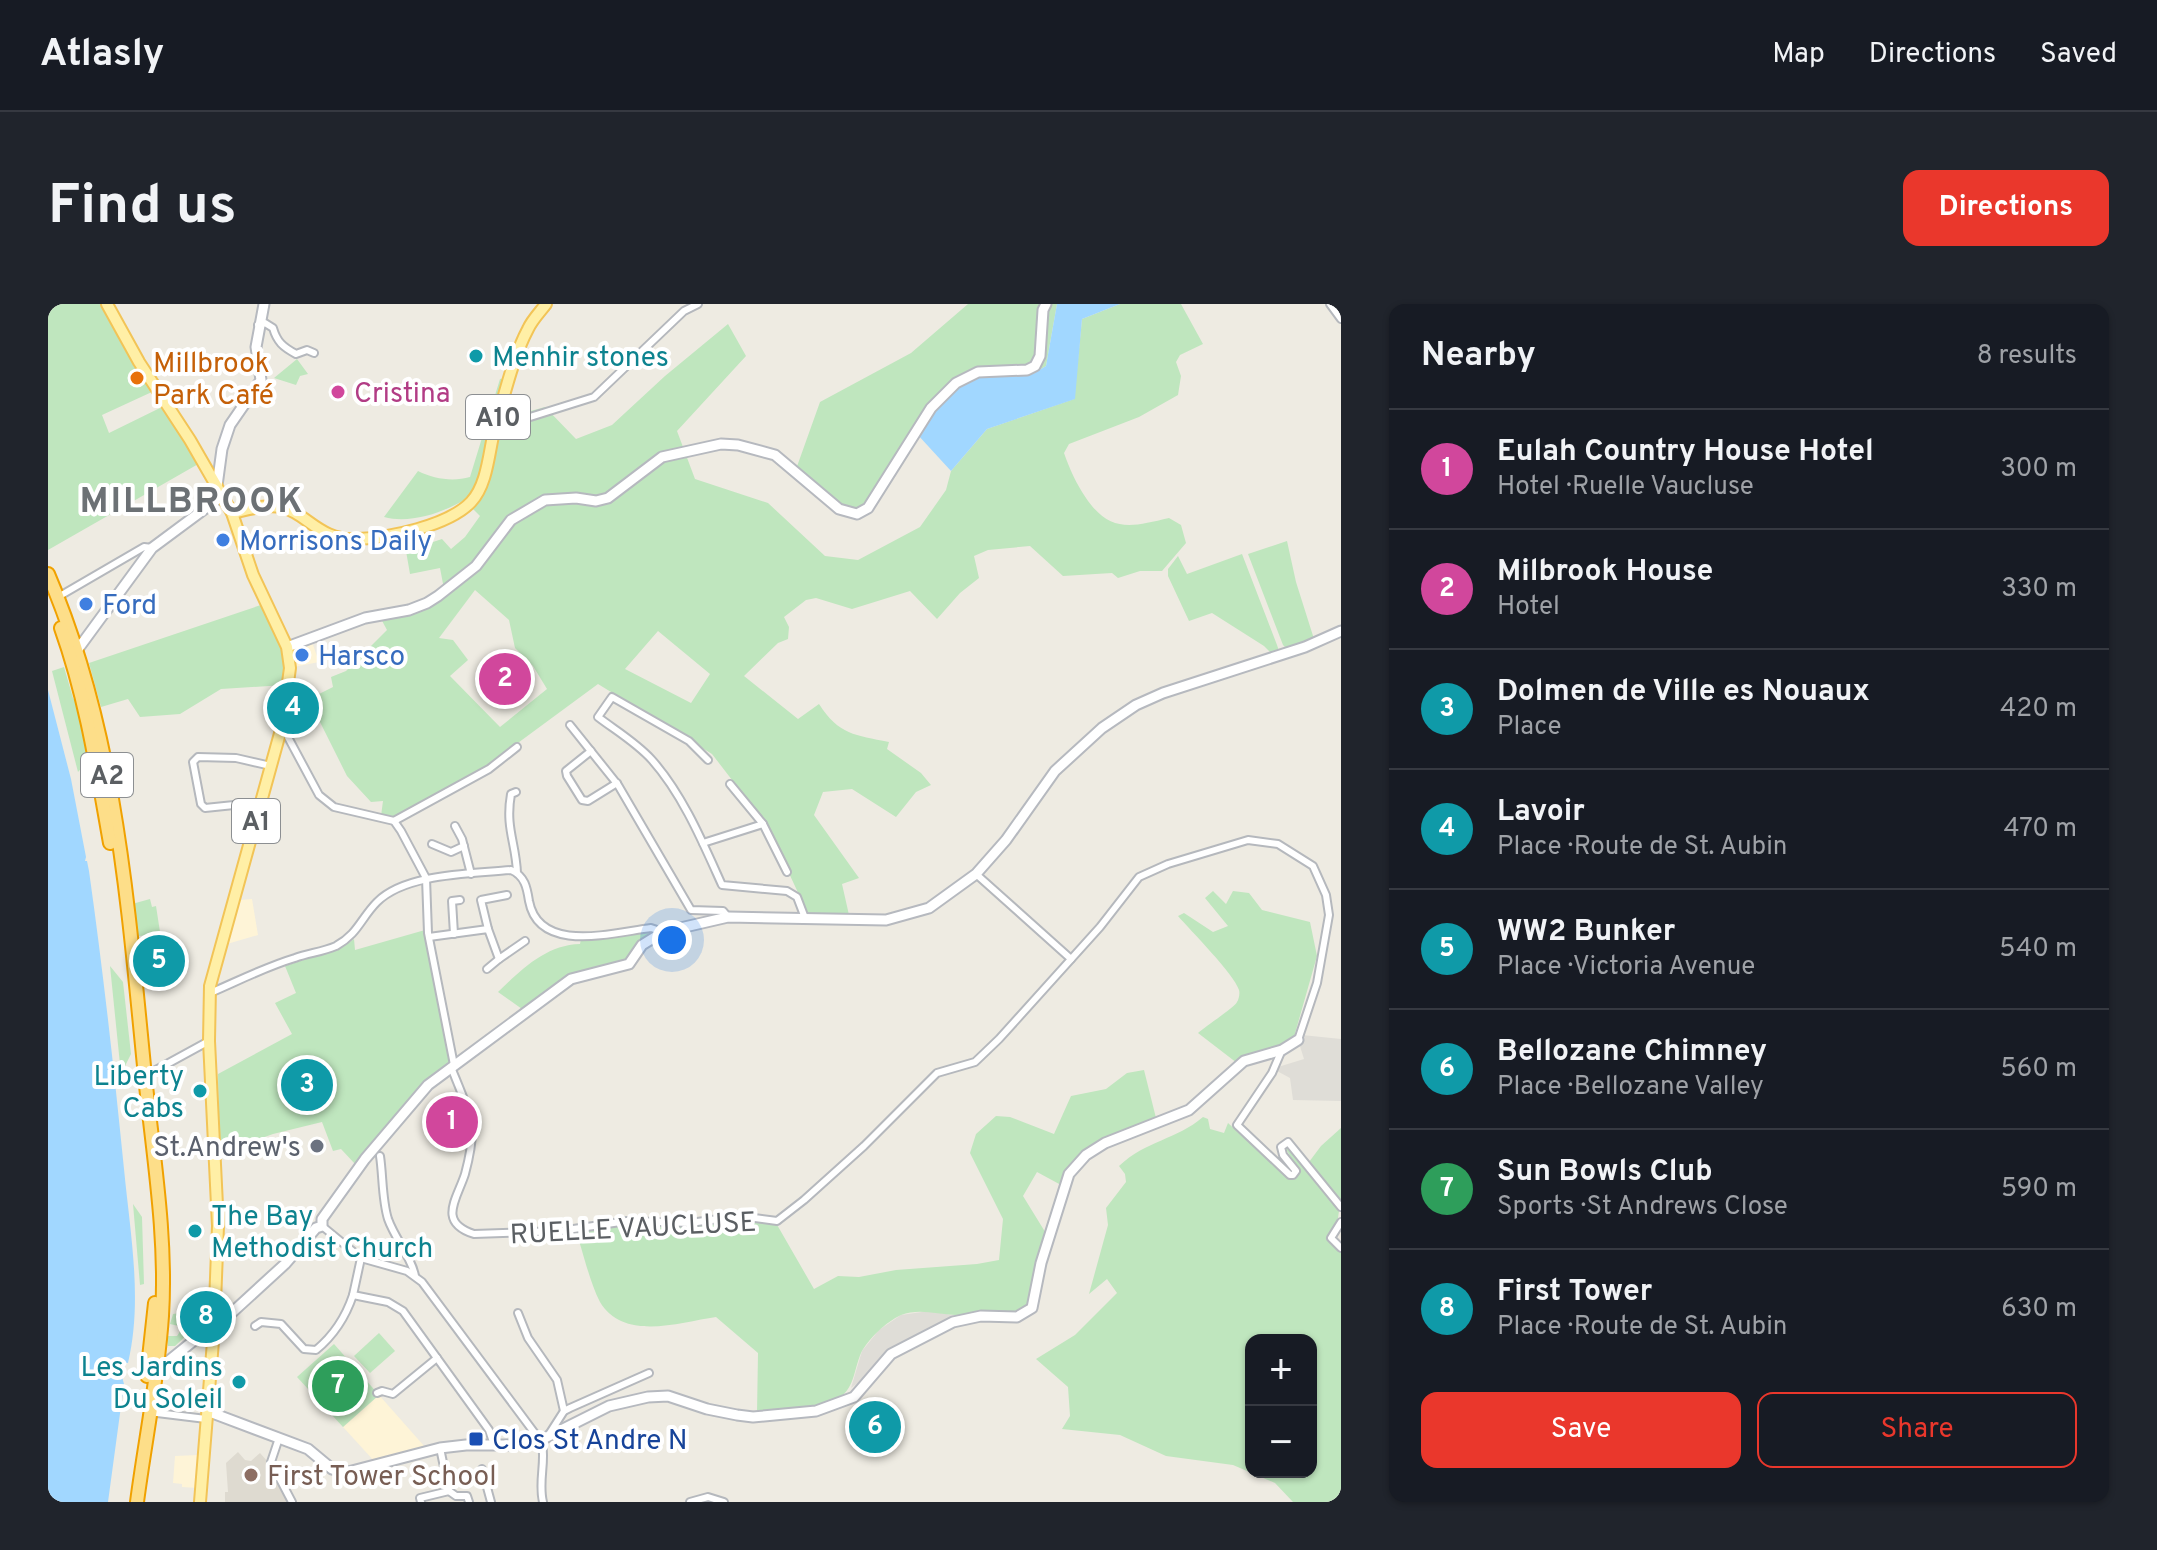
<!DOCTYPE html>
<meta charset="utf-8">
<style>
:root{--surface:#171b24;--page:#20242c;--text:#f1f3f6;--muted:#9ea1a6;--line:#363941;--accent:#ea372c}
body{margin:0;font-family:Overpass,sans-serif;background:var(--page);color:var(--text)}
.controls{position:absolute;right:24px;bottom:24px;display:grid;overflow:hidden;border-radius:16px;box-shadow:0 2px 6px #0004}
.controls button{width:72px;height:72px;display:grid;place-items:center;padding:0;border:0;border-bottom:2px solid var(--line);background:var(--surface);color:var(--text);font:40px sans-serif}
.you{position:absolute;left:624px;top:636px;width:28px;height:28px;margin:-20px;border:6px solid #fff;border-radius:50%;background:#1a73e8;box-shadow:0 0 0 12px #1a73e833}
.badge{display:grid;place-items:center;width:52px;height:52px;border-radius:50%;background:var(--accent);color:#fff;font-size:26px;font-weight:700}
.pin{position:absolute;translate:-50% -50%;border:4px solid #fff;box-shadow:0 2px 8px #0006}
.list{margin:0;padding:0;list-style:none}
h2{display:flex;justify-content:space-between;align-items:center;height:104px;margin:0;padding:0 32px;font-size:34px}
h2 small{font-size:26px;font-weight:400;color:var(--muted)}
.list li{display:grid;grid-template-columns:52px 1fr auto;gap:24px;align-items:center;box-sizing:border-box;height:120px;padding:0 32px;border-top:2px solid var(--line)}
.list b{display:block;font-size:30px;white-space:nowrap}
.list p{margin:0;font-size:26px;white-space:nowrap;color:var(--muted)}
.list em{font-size:26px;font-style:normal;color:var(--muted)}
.actions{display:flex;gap:16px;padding:24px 32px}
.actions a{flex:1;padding:18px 0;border:2px solid var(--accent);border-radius:16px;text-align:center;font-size:28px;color:var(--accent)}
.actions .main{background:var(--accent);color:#fff}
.map{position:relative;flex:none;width:1293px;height:1198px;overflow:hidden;border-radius:16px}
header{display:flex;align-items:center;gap:48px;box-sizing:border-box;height:112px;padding:0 40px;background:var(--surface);border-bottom:2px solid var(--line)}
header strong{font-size:38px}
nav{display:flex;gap:44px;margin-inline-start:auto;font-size:28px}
.intro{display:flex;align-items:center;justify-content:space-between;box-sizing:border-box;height:192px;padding:0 48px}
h1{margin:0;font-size:56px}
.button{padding:20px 36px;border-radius:16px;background:var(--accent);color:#fff;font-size:28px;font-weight:700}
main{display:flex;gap:48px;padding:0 48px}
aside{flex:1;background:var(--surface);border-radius:16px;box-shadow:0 2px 6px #0004}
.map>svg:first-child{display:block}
.commercial{fill:#fef4d7}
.industrial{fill:#dfddd7}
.education{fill:#dedad0}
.green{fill:#bfe6be;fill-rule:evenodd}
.water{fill:#a1d7ff}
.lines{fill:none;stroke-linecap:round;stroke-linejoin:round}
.street-casing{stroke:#b5b8bd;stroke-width:10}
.secondary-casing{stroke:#b6b9bf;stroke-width:13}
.primary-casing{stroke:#f2c457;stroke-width:14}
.highway-casing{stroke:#f0a100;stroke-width:16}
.street{stroke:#fff;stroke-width:6}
.secondary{stroke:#fff;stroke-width:9}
.primary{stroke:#ffefa6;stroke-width:10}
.highway{stroke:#fdde89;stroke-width:12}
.culture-dot{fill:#0f9aa8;stroke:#fff;stroke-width:3}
.food-dot{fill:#e8710a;stroke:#fff;stroke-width:3}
.hotel-dot{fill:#d1479c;stroke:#fff;stroke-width:3}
.shop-dot{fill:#3f7fe0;stroke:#fff;stroke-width:3}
.worship-dot{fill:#6b7280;stroke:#fff;stroke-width:3}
.transit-dot{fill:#1a4fb4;stroke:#fff;stroke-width:3}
.education-dot{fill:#8d6e63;stroke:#fff;stroke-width:3}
.labels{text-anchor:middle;stroke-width:8;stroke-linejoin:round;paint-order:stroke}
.shield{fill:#fff;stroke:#8c8f92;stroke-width:2}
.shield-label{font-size:26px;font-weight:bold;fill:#5b5f63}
.culture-label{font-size:28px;fill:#0d838f;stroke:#fff;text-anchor:start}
.food-label{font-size:28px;fill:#c56008;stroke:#fff;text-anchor:start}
.hotel-label{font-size:28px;fill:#b23c85;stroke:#fff;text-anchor:start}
.shop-label{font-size:28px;fill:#366cbe;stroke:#fff;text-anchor:start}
.worship-label{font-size:28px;fill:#5b616d;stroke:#fff;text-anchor:end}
.street-label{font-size:28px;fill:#5b5f63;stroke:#fff}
.transit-label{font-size:28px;fill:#164399;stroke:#fff;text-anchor:start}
.education-label{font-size:28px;fill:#785e54;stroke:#fff;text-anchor:start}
.district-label{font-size:36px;font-weight:bold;letter-spacing:2px;fill:#6c7175;stroke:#fff}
</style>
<header>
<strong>Atlasly</strong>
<nav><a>Map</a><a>Directions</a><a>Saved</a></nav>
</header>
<div class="intro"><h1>Find us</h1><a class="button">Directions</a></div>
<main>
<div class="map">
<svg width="1293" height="1198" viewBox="0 0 1293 1198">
<rect width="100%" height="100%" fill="#eeebe2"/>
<g class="commercial">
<path d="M264 338 271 358 246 363 245 347 249 343Z"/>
<path d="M204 595 210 631 179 640 192 596Z"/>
<path d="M331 1091 377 1143 327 1158 295 1123Z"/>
<path d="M150 1151 149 1184 134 1183V1180L125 1179 127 1152Z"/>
</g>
<g class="industrial">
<path d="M1254 731 1293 735V797L1245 796 1242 774 1229 767 1230 763 1256 755 1251 739Z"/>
<path d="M881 1007 910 1012 843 1044 823 1069 803 1084 814 1047 831 1026 853 1011Z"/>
</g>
<path class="education" d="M190 1148 197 1156 203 1157 212 1149 220 1158 242 1198H177V1188H180L178 1159Z"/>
<g class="green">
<path d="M9 0H56L106 87 54 111 61 129 116 102 152 159 0 246V4Z"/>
<path d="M920 0H1009L998 62 985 70 930 68 908 79 820 204 809 210 791 205 747 168 772 98 863 49Z"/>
<path d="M1072 0H1133L1155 40 1132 51 1128 58 1133 72 1130 91 1091 113 1021 140 1016 149C1022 166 1028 179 1038 194 1062 229 1083 223 1121 214L1133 221 1138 239 1114 267H1092L1070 274 1064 269 1015 272 982 242 940 246 926 252 931 274 912 289 889 315 862 287 804 305 768 294 758 296 736 313 741 323 740 335 730 339 696 372 750 415 771 400C791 431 807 431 841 438L839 445 873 469 883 481 868 488 848 513 804 485 775 488 766 511 811 574 794 580 801 611 760 610 718 520 664 450 550 380 418 477 346 515 333 512 335 497 323 498 299 472 263 400V394L285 383 283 373 298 367 339 326 332 313 370 304 396 285 392 264 362 270 358 247 394 235 403 245 417 233 432 212 416 196C394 209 362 220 336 213L370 167C386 175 405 178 422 173L452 75 458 74 446 117 497 103 528 135 564 121 617 72 680 20 698 52 629 127 647 175 720 199 777 252 810 256 872 223 898 186 903 167 939 125 1026 95 1034 15ZM427 286 461 316 467 344 485 362 499 385 452 423 402 372 420 356 405 336 391 334ZM610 327 662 370 643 399 577 365Z"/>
<path d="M249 55 260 70 252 72 248 81 226 74Z"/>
<path d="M1239 237 1248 278 1266 335 1239 345 1235 341 1200 250Z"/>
<path d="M1194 250 1229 341 1231 347 1224 350 1216 342 1164 309 1141 317 1120 272V265L1130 252 1139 270Z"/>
<path d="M216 300C230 330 239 348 236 381L173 385 132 410 92 413 80 395 53 403 41 359Z"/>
<path d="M16 363 25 394 30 400 41 449 39 458 30 468 4 367Z"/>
<path d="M1165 587 1178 600 1185 587 1201 589 1214 606 1262 618 1269 652 1246 733 1231 743 1196 752 1189 759 1150 729C1158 722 1187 703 1189 698 1191 695 1192 689 1191 686 1186 670 1143 627 1130 612L1136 609 1165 628 1180 622 1157 594Z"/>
<path d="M102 595 104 603 108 602 112 628 110 631 89 632 84 600Z"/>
<path d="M377 626 403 759 367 788 308 861 293 845 285 847 274 818 225 830 171 849 170 770 244 730 227 699 248 689 237 662 295 643 306 635 307 646Z"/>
<path d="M598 628 602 630 592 637 577 658 520 670 474 705 450 688C474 665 498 641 532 640L533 635Z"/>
<path d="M62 662 75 678 83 750 73 770Z"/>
<path d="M1096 766 1108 814C1074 827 1022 840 1013 881L989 868 975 892 999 931 980 1002C964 1011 926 1013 907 1011 889 1010 870 1004 853 1011 838 1018 820 1035 813 1049 805 1068 807 1085 788 1096 766 1109 733 1106 709 1109L710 1049 668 1013C632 1018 576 1038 552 998 542 979 535 948 528 927L579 919 646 922 692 915 728 919 766 985 790 972 811 973 848 966 929 960 951 956 955 915 922 849 928 830 948 812 962 813 1006 830 1023 792 1058 785 1079 769Z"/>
<path d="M1155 813 1160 815 1162 825 1176 829 1180 819 1242 876 1252 869 1238 845H1242L1291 907 1290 914 1278 935 1293 948V1198H1245L1227 1179 1185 1161 1118 1152 1072 1131 1014 1125 1022 1112 1020 1083 988 1055 1027 1031 1069 989 1059 975 1041 990 1060 921 1058 904 1078 878 1077 870 1071 862C1099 836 1128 836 1155 813ZM1203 1036H1263V1168H1203Z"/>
<path d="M1293 824V898L1261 858 1273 842Z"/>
<path d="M85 900 94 913 96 980 92 981Z"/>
<path d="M139 1008 140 1012H154L155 1016 127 1042H120L119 1032H129L135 1023 122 1020 125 1010Z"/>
<path d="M331 1029 347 1047 322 1069 306 1052Z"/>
<path d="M286 1040 331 1091 295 1123 249 1073Z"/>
</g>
<g class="water">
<path d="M1009 0H1072L1034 15 1027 95 939 125 903 167 869 130 886 101 930 68 985 70 998 62Z"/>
<path d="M0 386 23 475 38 553 37 557H39L41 567C55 666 66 765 76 865 82 928 95 996 80 1059L70 1058 76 1080 60 1198H0Z"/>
</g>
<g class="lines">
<g class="street-casing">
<g id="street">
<path d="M1282 0 1293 15"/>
<path d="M210 21 217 19 225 24C229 38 235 43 248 50L259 46 266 49"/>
<path d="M447 124 546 93 636 7 650 0"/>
<path d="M10 293 96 243 104 244"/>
<path d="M522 421 570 481 643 606 675 607 680 613"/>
<path d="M234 422 271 491 286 503 346 517 353 527 378 574 380 629 406 761"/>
<path d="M543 447 518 467 519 472 534 496 540 497 569 479"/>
<path d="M660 456 641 437 564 393 550 413C567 426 589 439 604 456 635 491 655 539 674 581L739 587 749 593 757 614"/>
<path d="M682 480 715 520 739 568"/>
<path d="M468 488 463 490C457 524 468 539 469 569"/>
<path d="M210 509 186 501 157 504 153 500 145 458 150 453 188 454 223 462"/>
<path d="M346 517 441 465 469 443"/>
<path d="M407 522 414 535 423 570"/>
<path d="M655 539 715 520"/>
<path d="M384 540 403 548 416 542"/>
<path d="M928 570 1023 655"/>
<path d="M440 625 433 596 459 591"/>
<path d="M406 630 404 597 412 596"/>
<path d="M381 633 440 625 451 655 477 637"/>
<path d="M439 665 451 655"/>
<path d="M162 689C190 677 217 663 247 654 261 649 274 648 288 642 310 630 313 614 329 598 358 569 424 570 463 566 477 572 479 584 481 597 491 651 567 628 603 624L615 628"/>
<path d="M1233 748 1224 769 1189 821 1242 871H1245L1248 867 1235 851 1233 843 1240 838 1293 903"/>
<path d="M403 763C408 776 423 810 424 821 425 837 421 855 417 870 409 895 389 918 426 930L512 927 579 917 642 919 692 912 729 917 756 896 816 842 889 769 927 758 951 735 1052 623 1091 573 1120 560 1200 536 1230 540 1265 562 1278 591 1281 611 1269 679 1250 736"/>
<path d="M97 772 161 737"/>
<path d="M332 852C335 872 334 896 340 915 347 935 364 954 367 972"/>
<path d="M1293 918 1283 934 1293 944"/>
<path d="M274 922 313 954 359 967 374 978 494 1139C498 1158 490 1178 495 1198"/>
<path d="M313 954 305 991 340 998 355 1007 441 1126 446 1141"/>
<path d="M470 1009 480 1034 509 1076 516 1107"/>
<path d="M207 1022 213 1018 233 1020 256 1045 268 1046C285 1032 298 1012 305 991"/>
<path d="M329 1089 334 1087 345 1090 389 1054"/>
<path d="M101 1108 158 1115"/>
<path d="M500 1132 516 1107 522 1104 601 1069"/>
<path d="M231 1134 223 1158 244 1198"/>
<path d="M392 1144 401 1187 408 1192H419L421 1198"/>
<path d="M434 1165 443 1198"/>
<path d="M373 1198 372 1194 401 1187"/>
<path d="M642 1198 660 1193 676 1198"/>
</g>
</g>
<g class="secondary-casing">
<g id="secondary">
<path d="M169 182 174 145 182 121 213 76 208 43 216 0"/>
<path d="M239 343 317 314 361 306 379 299 390 292 428 262 463 216 497 196 528 194 548 197 560 194 614 153 673 140 690 141 727 151 791 205 809 210 820 204 883 104 908 79 930 68 979 66 987 62 992 52 995 6 998 0"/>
<path d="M30 345 104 244 174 192"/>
<path d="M108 1062 118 1059 149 1034 166 1025 237 960 268 924 274 922V915L317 855 380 781 523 675 581 660 594 641 615 628 680 613 838 616 881 604 928 570 958 536 1007 467 1054 424 1088 401 1115 389 1257 343 1293 327"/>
<path d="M159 1107 260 1145 284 1165 300 1168 392 1144 418 1141H467L491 1137 561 1102 600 1093 620 1092 659 1105 689 1111 705 1113 768 1107 806 1093 843 1050 905 1018 933 1012 969 1013 984 1004 993 959 1021 870 1038 851 1057 839 1141 806 1196 757 1234 746 1250 736"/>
</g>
</g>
<g class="primary-casing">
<g id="primary">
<path d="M59 0 91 58 142 136 184 209 205 271 239 343 242 364 234 422 162 682 161 737 170 922 166 1025 152 1198"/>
<path d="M184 209C198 206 217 200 232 203 259 208 270 237 309 235 341 234 400 222 423 198 440 180 441 146 447 123 456 93 465 53 480 25 484 16 492 8 498 0"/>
</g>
</g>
<g class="highway-casing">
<g id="highway">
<path d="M0 270C68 428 80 602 97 772 105 851 119 932 114 1012 110 1074 97 1137 89 1198"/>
<path d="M13 324C38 394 49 466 62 539"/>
<path d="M99 1072 107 999"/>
</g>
</g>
<use href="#street" class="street"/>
<use href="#secondary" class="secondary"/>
<use href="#primary" class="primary"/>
<use href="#highway" class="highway"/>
</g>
<g class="culture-dot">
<circle cx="428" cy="52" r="8"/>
<circle cx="152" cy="787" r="8"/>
<circle cx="147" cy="927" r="8"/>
<circle cx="191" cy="1078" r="8"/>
</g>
<circle class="food-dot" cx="89" cy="74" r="8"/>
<circle class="hotel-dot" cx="290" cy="88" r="8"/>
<g class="shop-dot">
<circle cx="175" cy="236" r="8"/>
<circle cx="38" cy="300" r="8"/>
<circle cx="254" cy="351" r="8"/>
</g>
<circle class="worship-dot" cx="269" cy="842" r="8"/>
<rect class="transit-dot" x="420" y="1127" width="16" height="16" rx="4"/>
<circle class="education-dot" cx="203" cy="1171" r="8"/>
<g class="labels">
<g class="shield">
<rect x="418" y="91" width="64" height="44" rx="6"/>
<rect x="33" y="449" width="52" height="44" rx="6"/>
<rect x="184" y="495" width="48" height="44" rx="6"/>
</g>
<g class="shield-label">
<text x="450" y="122">A10</text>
<text x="59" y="480">A2</text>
<text x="208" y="526">A1</text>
</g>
<g class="culture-label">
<text x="444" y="62">Menhir stones</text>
<text x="136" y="781" text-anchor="end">Liberty<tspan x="136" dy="32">Cabs</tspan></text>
<text x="163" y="921">The Bay<tspan x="163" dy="32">Methodist Church</tspan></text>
<text x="175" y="1072" text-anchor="end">Les Jardins<tspan x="175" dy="32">Du Soleil</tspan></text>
</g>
<g class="food-label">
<text x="105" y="68">Millbrook<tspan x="105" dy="32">Park Café</tspan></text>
</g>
<g class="hotel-label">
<text x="306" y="98">Cristina</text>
</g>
<g class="shop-label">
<text x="191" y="246">Morrisons Daily</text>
<text x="54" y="310">Ford</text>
<text x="270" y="361">Harsco</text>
</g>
<g class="worship-label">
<text x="253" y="852">St.Andrew's</text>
</g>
<g class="street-label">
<text transform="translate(585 923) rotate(-3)" y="10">RUELLE VAUCLUSE</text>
</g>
<g class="transit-label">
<text x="444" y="1145">Clos St Andre N</text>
</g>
<g class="education-label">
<text x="219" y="1181">First Tower School</text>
</g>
<g class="district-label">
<text x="144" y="208">MILLBROOK</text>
</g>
</g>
</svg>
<div class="controls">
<button>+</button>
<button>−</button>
</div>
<div class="you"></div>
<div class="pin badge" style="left:404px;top:818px;background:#d1479c">1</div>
<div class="pin badge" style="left:457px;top:375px;background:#d1479c">2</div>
<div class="pin badge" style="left:259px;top:781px;background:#0f9aa8">3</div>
<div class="pin badge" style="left:245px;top:404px;background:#0f9aa8">4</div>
<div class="pin badge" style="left:111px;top:657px;background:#0f9aa8">5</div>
<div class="pin badge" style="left:827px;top:1123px;background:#0f9aa8">6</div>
<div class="pin badge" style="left:290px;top:1082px;background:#2e9e5b">7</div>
<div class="pin badge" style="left:158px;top:1013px;background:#0f9aa8">8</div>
</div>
<aside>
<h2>Nearby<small>8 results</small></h2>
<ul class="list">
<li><span class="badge" style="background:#d1479c">1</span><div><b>Eulah Country House Hotel</b><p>Hotel · Ruelle Vaucluse</p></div><em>300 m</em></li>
<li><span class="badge" style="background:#d1479c">2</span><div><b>Milbrook House</b><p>Hotel</p></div><em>330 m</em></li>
<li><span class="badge" style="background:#0f9aa8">3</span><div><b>Dolmen de Ville es Nouaux</b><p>Place</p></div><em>420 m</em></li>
<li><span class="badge" style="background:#0f9aa8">4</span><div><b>Lavoir</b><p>Place · Route de St. Aubin</p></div><em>470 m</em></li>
<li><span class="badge" style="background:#0f9aa8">5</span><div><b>WW2 Bunker</b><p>Place · Victoria Avenue</p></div><em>540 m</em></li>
<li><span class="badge" style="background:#0f9aa8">6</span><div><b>Bellozane Chimney</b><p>Place · Bellozane Valley</p></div><em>560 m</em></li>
<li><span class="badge" style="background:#2e9e5b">7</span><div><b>Sun Bowls Club</b><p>Sports · St Andrews Close</p></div><em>590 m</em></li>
<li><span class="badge" style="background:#0f9aa8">8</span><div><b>First Tower</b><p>Place · Route de St. Aubin</p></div><em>630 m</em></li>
</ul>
<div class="actions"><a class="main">Save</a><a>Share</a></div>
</aside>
</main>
